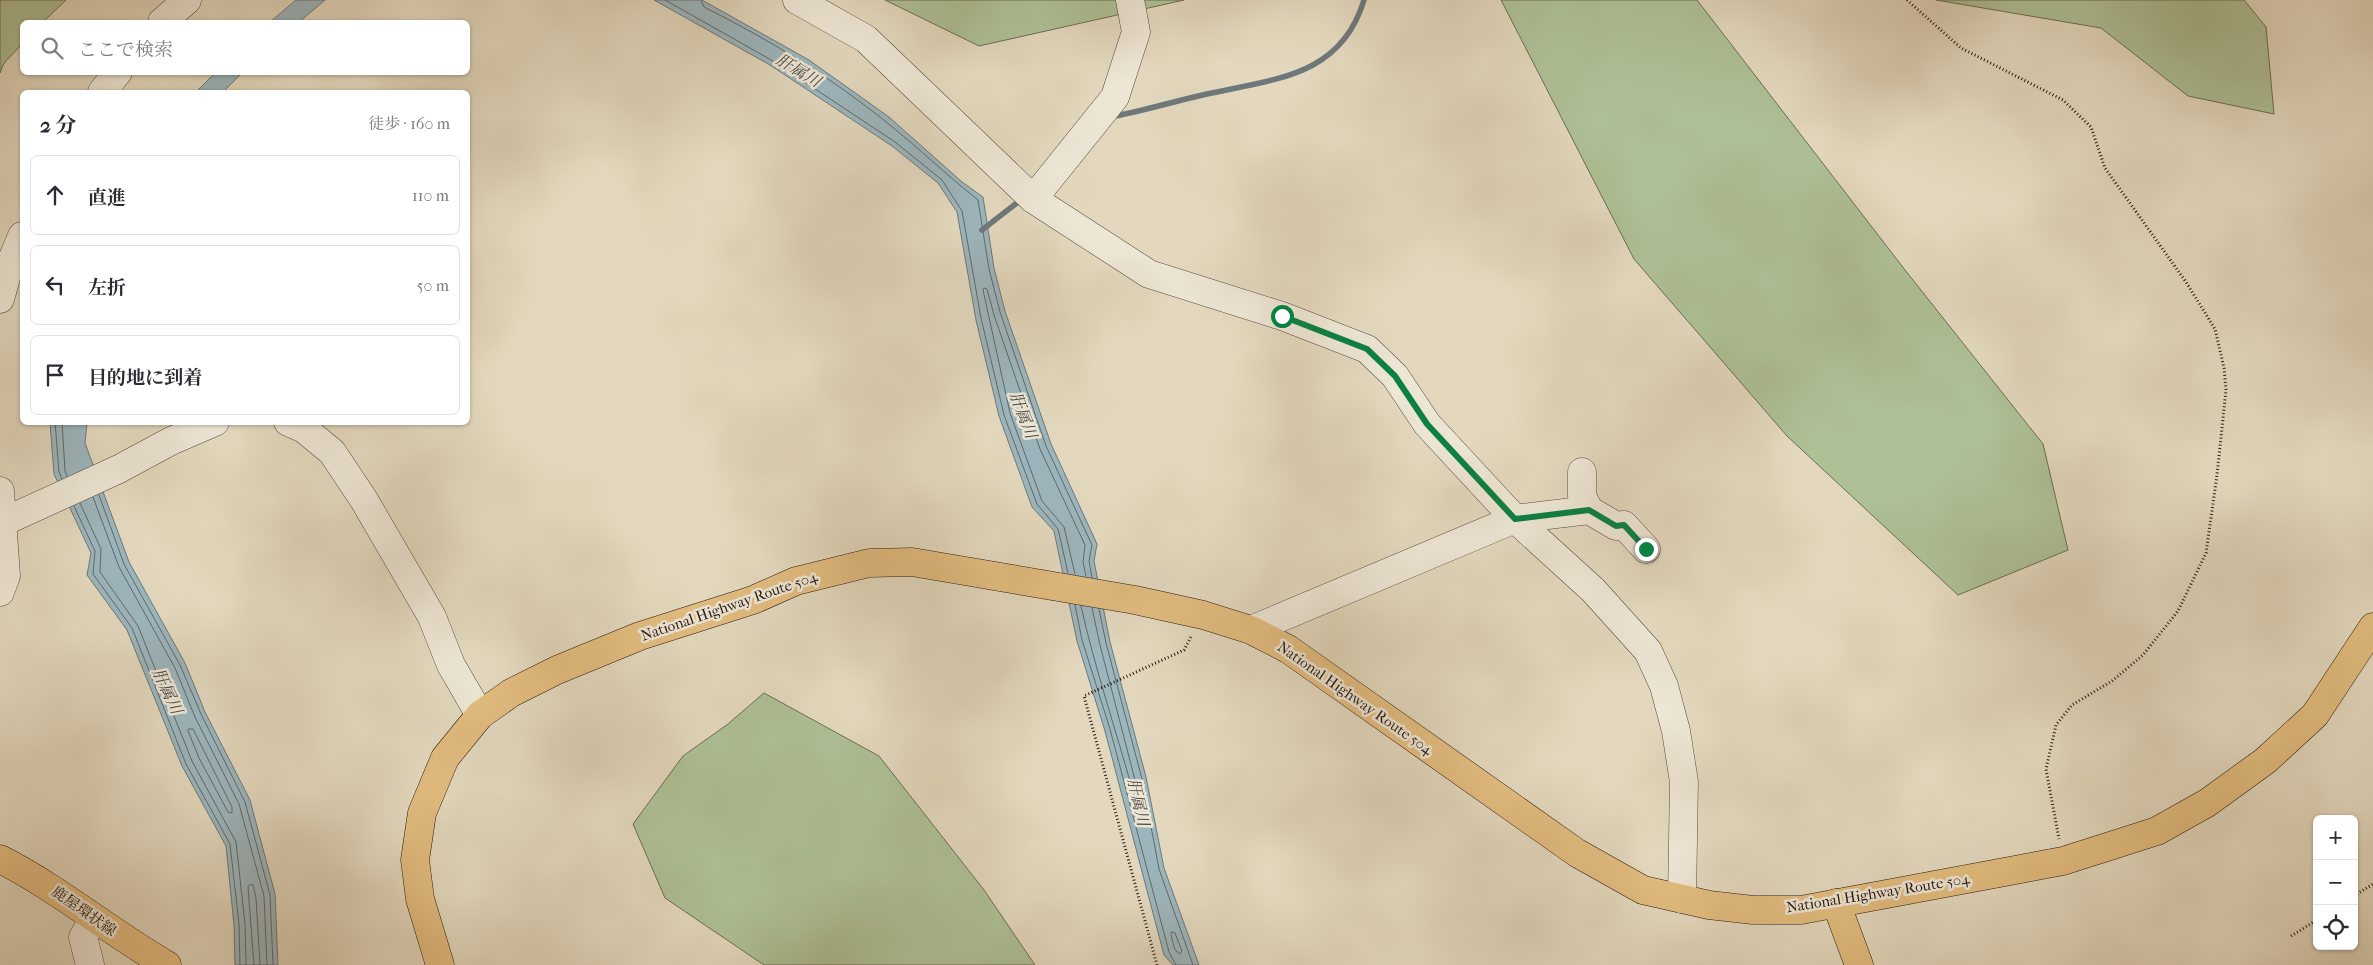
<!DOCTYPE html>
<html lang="ja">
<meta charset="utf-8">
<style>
:root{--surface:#fff;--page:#f2f2f3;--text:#2b2b33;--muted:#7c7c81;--line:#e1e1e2}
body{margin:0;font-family:"IM FELL French Canon","Noto Serif JP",serif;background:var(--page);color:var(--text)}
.controls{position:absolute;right:15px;bottom:15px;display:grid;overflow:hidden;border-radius:8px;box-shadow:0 1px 4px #0004}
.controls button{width:45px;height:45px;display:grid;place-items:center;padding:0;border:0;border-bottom:1px solid var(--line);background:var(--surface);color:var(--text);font:25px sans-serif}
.stop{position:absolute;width:15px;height:15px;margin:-11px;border:4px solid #0b8043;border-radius:50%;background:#fff}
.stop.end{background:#0b8043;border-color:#fff;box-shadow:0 1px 5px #0008}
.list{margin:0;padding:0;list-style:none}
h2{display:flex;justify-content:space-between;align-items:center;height:65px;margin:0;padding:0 20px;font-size:21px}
h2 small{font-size:16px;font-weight:400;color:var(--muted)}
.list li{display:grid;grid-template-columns:32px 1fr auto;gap:15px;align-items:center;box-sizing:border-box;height:80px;margin:0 10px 10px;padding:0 10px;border:1px solid var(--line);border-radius:8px}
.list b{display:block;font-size:19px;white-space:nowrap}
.list em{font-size:16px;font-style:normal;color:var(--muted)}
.icon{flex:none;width:28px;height:28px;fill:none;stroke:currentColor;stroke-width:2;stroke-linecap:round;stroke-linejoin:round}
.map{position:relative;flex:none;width:2373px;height:965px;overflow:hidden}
.search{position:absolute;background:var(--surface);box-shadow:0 1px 4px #0004;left:20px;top:20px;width:450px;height:55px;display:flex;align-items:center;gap:12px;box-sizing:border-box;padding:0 18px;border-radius:8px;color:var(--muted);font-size:19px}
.panel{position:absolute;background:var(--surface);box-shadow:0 1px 4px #0004;left:20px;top:90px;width:450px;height:335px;border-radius:8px}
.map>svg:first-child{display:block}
.green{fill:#aec096;stroke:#6c6d54}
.water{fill:#9cb6be;stroke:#6e787a}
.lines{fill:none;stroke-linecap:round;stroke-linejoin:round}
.shore{stroke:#626868;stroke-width:1}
.stream{stroke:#6e787a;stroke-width:5.5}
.minor-casing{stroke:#584a3e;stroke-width:29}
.major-casing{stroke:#291a13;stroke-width:29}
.highway-casing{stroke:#291a13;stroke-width:29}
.path{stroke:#291a13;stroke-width:3;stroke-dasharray:1 2.5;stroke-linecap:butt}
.minor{stroke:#ede6d5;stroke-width:28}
.major{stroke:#e2bc7f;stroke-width:28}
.highway{stroke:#e2bc7f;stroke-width:28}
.route{stroke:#0b8043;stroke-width:6}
.labels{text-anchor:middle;stroke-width:5;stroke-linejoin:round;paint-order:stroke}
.street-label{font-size:15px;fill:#291a13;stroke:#ede6d5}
.water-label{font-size:16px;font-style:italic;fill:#4c4946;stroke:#ede6d5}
</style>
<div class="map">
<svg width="2373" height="965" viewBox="0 0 2373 965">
<rect width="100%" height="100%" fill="#e3d8be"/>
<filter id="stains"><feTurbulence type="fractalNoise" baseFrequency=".004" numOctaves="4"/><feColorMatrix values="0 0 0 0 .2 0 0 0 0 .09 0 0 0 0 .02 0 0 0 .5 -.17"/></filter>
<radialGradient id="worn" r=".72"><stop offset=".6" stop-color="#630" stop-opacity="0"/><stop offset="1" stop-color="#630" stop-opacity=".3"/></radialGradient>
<g class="green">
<path d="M0 0H66L43 22H22V44L4 63 0 73Z"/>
<path d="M885 0H1184L979 46Z"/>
<path d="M1501 0H1697L1905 270 2043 444 2068 550 1958 595 1787 436 1634 259Z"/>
<path d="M1936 0H2244L2266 27 2274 114 2188 96 2101 28Z"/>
<path d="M764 693 879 756 984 890 1035 965H764L665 898 633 824 683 756 728 724Z"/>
</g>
<g class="water">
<path d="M296 0H325L299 22H270Z"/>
<path d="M654 0H702L809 60 889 117 962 182 983 197 994 268 1005 311 1051 444 1097 544 1094 561 1110 642 1146 777 1164 868 1199 965H1173L1164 955 1105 731 1077 641 1054 531 1032 507 999 416 976 320 957 212 938 183 892 146 770 65Z"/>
<path d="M215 73H242L223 92H196Z"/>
<path d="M50 423H87L85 443 129 562 185 663 205 712 250 800 275 894 278 965H235L234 925 226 846 182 766 127 630 87 575 91 553 54 474Z"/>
</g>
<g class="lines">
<g class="shore">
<path d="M665 0 773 61 895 142 942 180 962 211 981 318 1004 415 1037 504 1058 529 1068 573"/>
<path d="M701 0 704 7C768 39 829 76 885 121 917 146 946 175 978 200L989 269 1000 312 1046 446 1092 545 1089 561 1092 578"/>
<path d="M55 422 59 472 62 479"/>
<path d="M62 422 65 471 67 476"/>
<path d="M99 495 124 564 180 665 201 714 245 802 270 895 273 965"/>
<path d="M93 497 119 567 175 668 195 717 239 804 264 896 267 965"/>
<path d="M80 503 101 549 100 572 138 626 192 761 236 842 245 924 246 965"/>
<path d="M74 506 95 551 93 574 132 628 186 764 230 844 239 924 240 965"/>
<path d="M1075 574 1064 527 1042 501 1010 413 983 290 984 288 987 289 994 315 1040 449 1085 545 1083 562 1086 576"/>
<path d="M1075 605 1082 640 1110 729 1169 952 1176 965"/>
<path d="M1081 606C1095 669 1116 730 1133 792L1136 794 1138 791 1135 780 1100 645 1092 608"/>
<path d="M1099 609 1106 643 1142 779 1159 869 1193 965"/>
<path d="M189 729H193L232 807V813L228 812 199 758 188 731Z"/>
<path d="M1172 932 1175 933 1182 951 1180 954 1175 950 1171 935Z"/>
<path d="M254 965 248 887 250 884 253 885 256 898 260 965"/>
</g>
<g class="stream">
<path d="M1110 117C1143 111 1175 101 1207 94 1274 79 1341 77 1364 0"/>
<path d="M982 230 1022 199"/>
</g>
<g class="minor-casing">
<g id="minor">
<path d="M797 0 866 39 1033 199 1149 274 1282 316 1367 349 1395 376 1427 424 1515 519 1593 590 1648 651 1664 686 1676 731 1684 782 1682 899"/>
<path d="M162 22 187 0"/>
<path d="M102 92 118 72"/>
<path d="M1033 199 1115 97 1136 32 1130 0"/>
<path d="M0 299 9 267 22 236"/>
<path d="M288 422 304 429 332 452 364 500 432 617 451 665 480 715"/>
<path d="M1582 472V496L1589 510"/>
<path d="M0 491 6 576 0 592"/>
<path d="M3 522 119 469 171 441 215 422"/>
<path d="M1251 630 1515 519 1589 510 1616 526 1624 525 1646 549"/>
<path d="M90 965 83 937 94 919"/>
</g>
</g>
<g class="major-casing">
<g id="major">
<path d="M0 859C59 889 110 932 167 965"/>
<path d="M1836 903 1859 965"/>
</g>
</g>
<g class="highway-casing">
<path id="highway" d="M440 965 420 899 415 860 422 813 445 758 480 715 511 693 557 670 640 636 753 600 796 581 869 563 912 562 1135 600 1203 615 1251 630 1288 649 1577 853 1643 890 1709 905 1753 910H1801L2063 861 2157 831 2207 803 2265 761 2315 715 2373 627"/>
</g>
<g class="path">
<path d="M1907 0 1961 48 2063 100 2091 127 2105 168 2186 282 2215 329 2224 368 2226 390 2217 475 2206 553 2178 611 2143 655 2112 681 2072 705 2056 725 2046 769 2059 839"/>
<path d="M2354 896 2373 884"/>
<path d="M2291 936 2317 920"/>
<path d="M1157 965 1084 696 1184 650 1192 635"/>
</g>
<use href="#minor" class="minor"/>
<use href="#major" class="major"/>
<use href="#highway" class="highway"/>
</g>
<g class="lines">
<path class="route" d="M1282 316 1367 349 1395 376 1427 424 1515 519 1589 510 1616 526 1624 525 1646 549"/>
</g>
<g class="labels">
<g class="street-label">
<text transform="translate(729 606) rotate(-19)" y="5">National Highway Route 504</text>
<text transform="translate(1355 698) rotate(35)" y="5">National Highway Route 504</text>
<text transform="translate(1878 893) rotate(-9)" y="5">National Highway Route 504</text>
<text transform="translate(84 911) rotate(35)" y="5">鹿屋環状線</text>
</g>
<g class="water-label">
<text transform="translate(799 70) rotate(31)" y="6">肝属川</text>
<text transform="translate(1024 415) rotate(69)" y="6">肝属川</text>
<text transform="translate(168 691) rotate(65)" y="6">肝属川</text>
<text transform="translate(1139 802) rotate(77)" y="6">肝属川</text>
</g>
</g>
<rect width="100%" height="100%" filter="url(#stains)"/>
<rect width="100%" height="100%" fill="url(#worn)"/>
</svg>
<div class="controls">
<button>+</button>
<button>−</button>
<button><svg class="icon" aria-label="locate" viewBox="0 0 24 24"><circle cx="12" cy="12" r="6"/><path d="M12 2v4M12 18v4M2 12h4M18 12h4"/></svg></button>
</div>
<div class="stop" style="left:1282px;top:316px"></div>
<div class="stop end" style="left:1646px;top:549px"></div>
<div class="search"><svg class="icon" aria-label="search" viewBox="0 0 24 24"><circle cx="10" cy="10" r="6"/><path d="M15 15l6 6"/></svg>ここで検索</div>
<section class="panel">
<h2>2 分<small>徒歩 · 160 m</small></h2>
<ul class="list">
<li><svg class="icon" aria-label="ahead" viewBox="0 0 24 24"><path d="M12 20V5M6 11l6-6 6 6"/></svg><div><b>直進</b></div><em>110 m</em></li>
<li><svg class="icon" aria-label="left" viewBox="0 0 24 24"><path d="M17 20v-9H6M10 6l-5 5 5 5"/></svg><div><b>左折</b></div><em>50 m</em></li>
<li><svg class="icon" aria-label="arrive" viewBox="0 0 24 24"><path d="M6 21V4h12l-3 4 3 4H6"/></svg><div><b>目的地に到着</b></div></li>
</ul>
</section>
</div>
